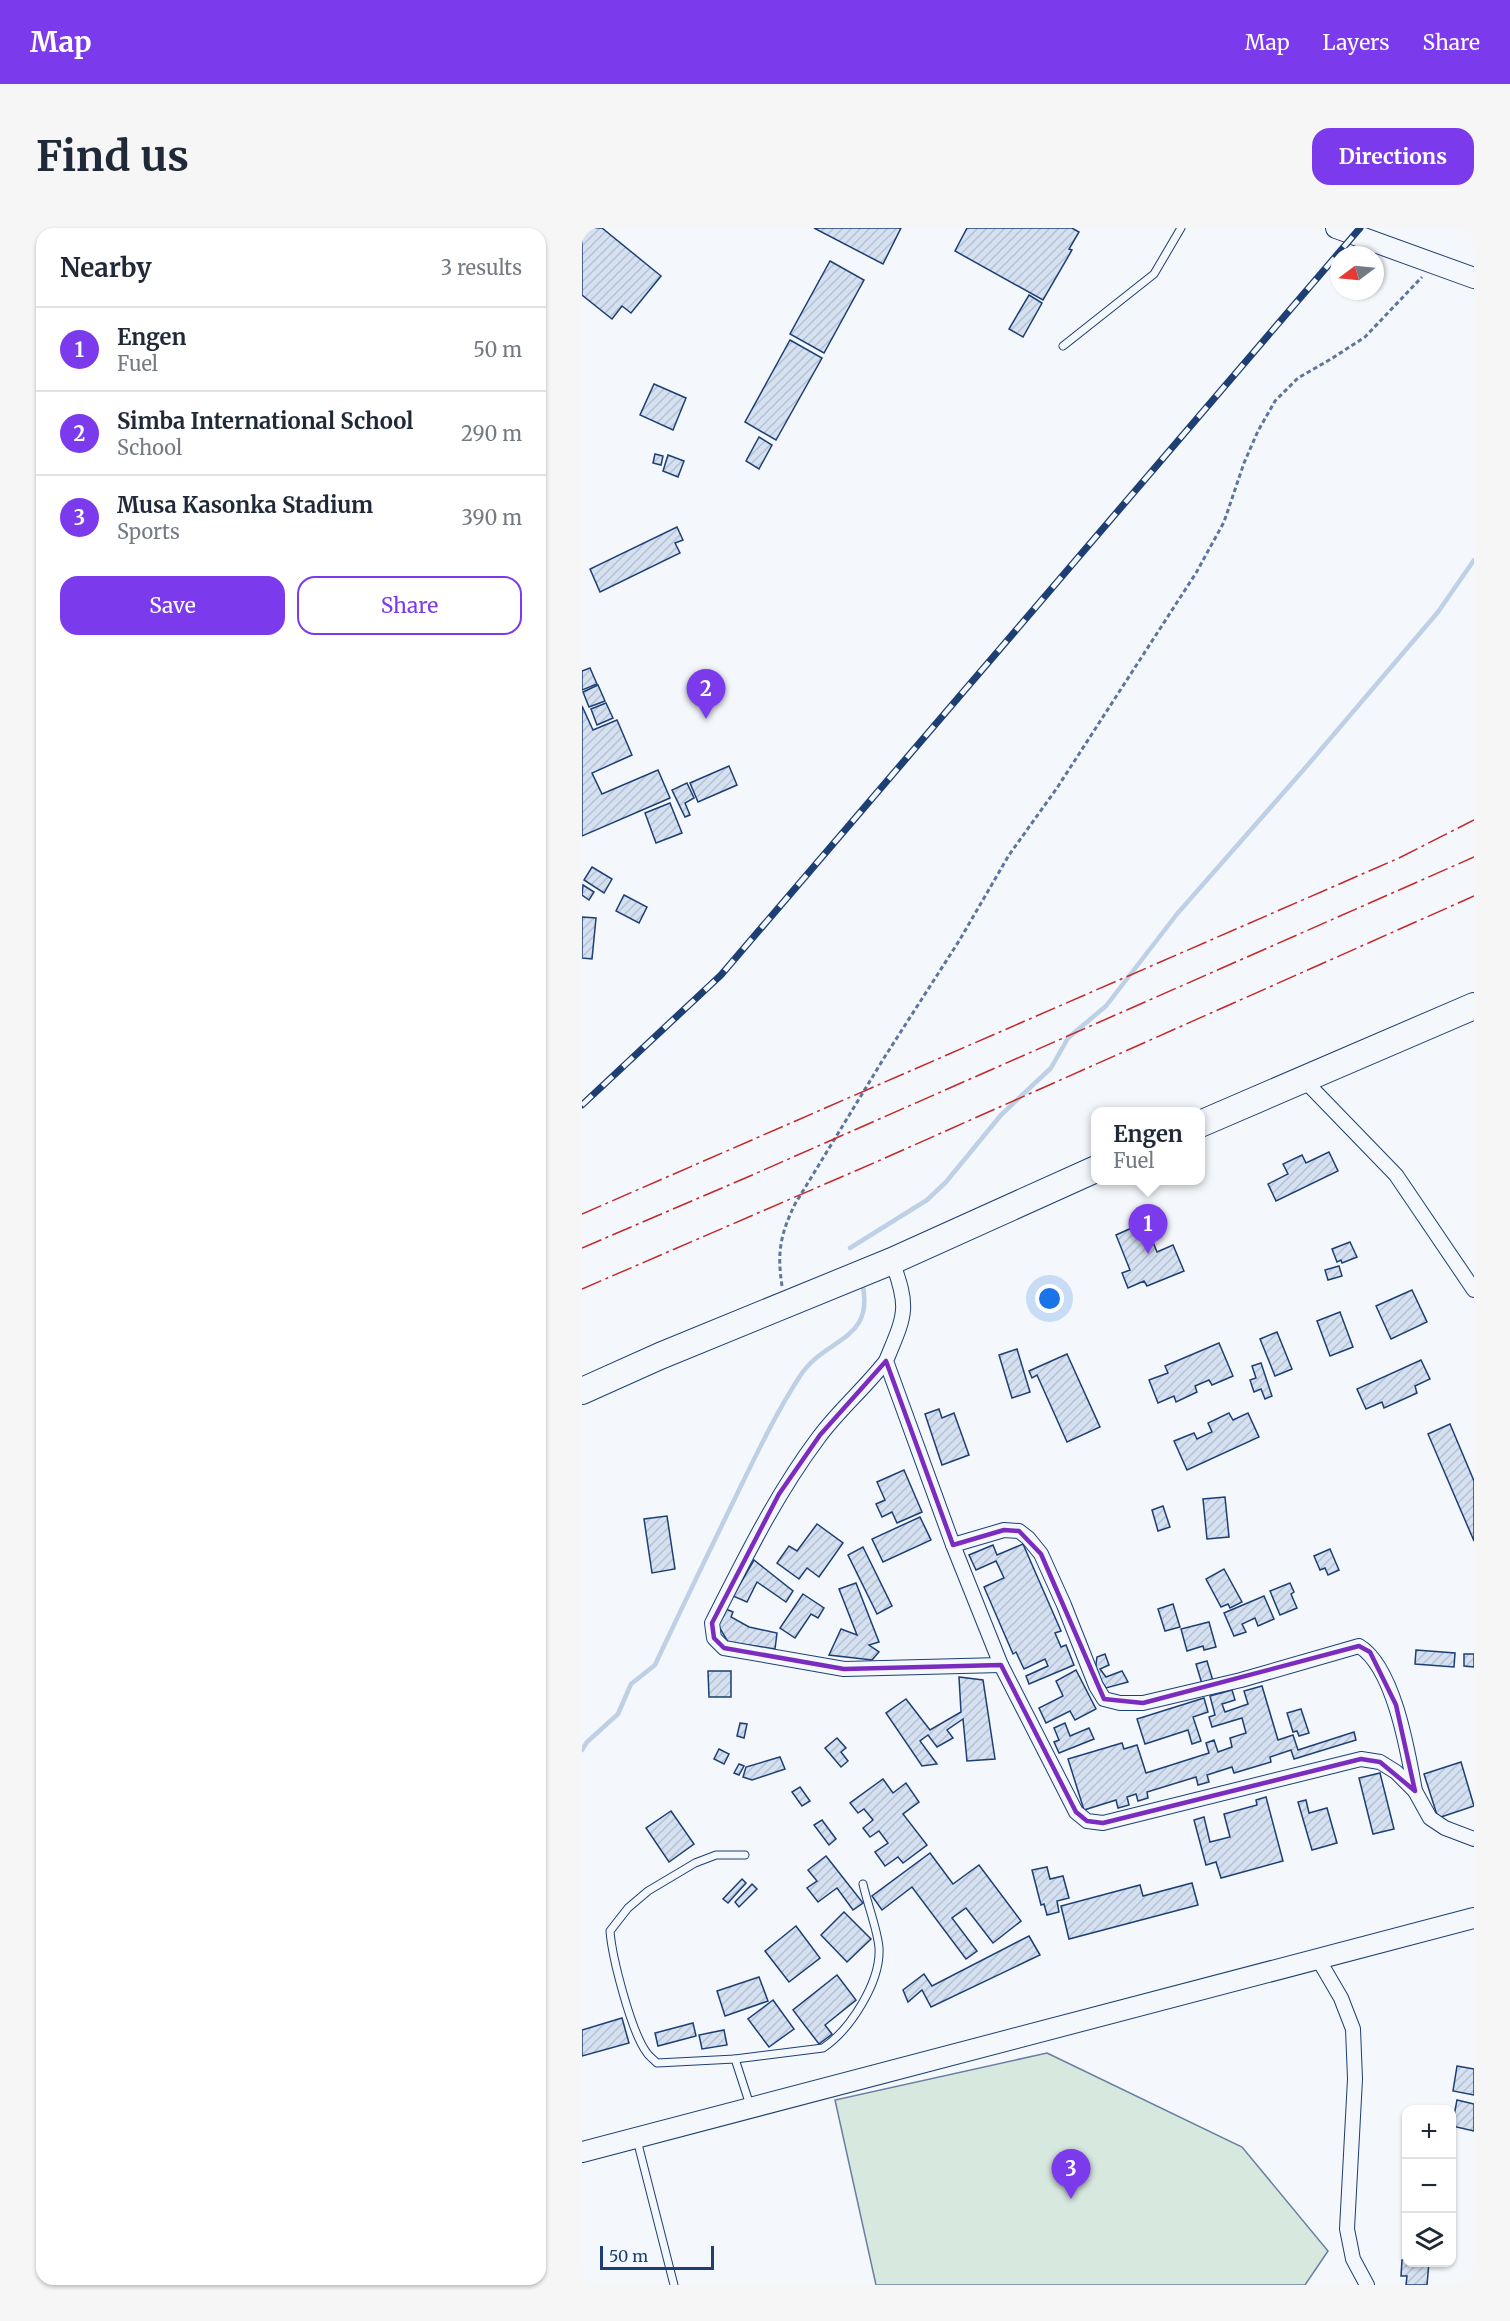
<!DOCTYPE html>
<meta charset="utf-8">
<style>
:root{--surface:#fff;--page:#f6f6f7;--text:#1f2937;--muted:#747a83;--line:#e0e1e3;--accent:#7c3aed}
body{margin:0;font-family:Merriweather,serif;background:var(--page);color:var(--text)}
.controls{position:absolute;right:18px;bottom:18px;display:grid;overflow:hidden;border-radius:12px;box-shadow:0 2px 4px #0004}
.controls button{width:54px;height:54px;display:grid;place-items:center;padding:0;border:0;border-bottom:2px solid var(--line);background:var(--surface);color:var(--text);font:30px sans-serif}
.compass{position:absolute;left:748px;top:18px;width:54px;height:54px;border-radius:50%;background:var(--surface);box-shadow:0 2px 4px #0004;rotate:254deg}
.scale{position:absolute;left:18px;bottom:15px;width:114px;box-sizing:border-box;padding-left:6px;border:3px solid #1d3f73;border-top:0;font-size:16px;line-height:21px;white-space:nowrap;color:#1d3f73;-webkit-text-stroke:4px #f4f7fb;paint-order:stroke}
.you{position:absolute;left:468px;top:1071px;width:21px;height:21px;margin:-15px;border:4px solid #fff;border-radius:50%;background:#1a73e8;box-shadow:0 0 0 9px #1a73e833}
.badge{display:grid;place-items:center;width:39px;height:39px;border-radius:50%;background:var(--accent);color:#fff;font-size:20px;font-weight:700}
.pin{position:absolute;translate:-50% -50px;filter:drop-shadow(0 2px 3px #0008)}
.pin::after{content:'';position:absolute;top:32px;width:21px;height:18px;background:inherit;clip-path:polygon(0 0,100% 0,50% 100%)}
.popup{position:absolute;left:509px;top:879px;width:114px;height:78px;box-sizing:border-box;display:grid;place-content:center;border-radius:12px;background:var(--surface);filter:drop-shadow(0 2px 4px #0005);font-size:20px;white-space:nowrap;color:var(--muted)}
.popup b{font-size:22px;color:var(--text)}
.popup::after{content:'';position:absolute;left:50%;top:100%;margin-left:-12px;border:12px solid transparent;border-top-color:var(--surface)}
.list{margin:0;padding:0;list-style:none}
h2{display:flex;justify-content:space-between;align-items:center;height:78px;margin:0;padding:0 24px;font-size:26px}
h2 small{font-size:20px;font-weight:400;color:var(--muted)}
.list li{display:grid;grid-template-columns:39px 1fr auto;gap:18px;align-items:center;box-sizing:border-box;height:84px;padding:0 24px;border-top:2px solid var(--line)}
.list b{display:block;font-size:22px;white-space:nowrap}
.list p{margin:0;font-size:20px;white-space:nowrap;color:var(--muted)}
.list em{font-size:20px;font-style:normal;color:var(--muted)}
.actions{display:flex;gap:12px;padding:18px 24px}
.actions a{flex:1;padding:14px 0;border:2px solid var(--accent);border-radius:18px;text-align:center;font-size:21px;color:var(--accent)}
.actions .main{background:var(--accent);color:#fff}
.icon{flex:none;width:33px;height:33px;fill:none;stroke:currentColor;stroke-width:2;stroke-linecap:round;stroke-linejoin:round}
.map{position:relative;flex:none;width:892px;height:2057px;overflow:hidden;border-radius:18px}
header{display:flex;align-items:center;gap:36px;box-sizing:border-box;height:84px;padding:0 30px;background:var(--accent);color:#fff}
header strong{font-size:28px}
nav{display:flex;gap:33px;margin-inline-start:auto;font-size:21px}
.intro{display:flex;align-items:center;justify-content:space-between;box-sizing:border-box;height:144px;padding:0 36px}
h1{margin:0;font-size:42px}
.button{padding:15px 27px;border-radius:18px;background:var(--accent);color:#fff;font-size:21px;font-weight:700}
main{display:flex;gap:36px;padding:0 36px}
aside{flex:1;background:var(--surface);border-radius:18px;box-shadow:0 2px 4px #0004}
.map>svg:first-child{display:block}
.pitch{fill:#d7e8df;stroke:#687fa3;stroke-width:1.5}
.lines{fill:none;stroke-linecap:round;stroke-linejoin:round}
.stream{stroke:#bed0e5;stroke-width:4.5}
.building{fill:url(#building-hatch);stroke:#1d3f73;stroke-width:1.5}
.lane-casing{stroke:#1d3f73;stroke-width:9}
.street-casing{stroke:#1d3f73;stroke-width:16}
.secondary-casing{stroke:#1d3f73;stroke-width:22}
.highway-casing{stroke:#1d3f73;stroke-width:28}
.path{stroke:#5e769c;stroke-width:3;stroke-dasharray:4.5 3;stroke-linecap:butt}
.lane{stroke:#f4f7fb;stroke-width:7}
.street{stroke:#f4f7fb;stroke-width:14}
.secondary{stroke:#f4f7fb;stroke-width:20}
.highway{stroke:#f4f7fb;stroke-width:26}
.rail-casing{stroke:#1d3f73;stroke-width:7}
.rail{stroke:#f4f7fb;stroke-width:4.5;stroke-dasharray:14;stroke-linecap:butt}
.power{stroke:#c62828;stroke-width:1.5;stroke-dasharray:21 4.5 3 4.5;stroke-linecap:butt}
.marked{fill:none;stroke:#7b2cbf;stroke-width:4.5;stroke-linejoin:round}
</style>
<header>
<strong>Map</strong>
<nav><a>Map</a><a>Layers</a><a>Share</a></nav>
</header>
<div class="intro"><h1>Find us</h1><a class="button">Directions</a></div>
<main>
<aside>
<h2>Nearby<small>3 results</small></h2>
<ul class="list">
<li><span class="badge">1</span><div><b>Engen</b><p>Fuel</p></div><em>50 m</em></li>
<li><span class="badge">2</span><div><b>Simba International School</b><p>School</p></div><em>290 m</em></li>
<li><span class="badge">3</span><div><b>Musa Kasonka Stadium</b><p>Sports</p></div><em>390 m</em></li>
</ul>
<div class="actions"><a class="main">Save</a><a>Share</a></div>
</aside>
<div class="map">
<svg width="892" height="2057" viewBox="0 0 892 2057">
<defs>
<pattern id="building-hatch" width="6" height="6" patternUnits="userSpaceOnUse" patternTransform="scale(1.5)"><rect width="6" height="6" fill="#d5e0f0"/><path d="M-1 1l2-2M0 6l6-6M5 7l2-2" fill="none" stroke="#b6c1d1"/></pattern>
</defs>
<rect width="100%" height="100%" fill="#f4f7fb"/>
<path class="pitch" d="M465 1825 660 1919 746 2023 723 2057H294L253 1872Z"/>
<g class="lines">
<g class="stream">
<path d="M268 1020 345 972 364 954 419 887 469 840 486 810 524 778 595 686 724 539 856 384 892 332"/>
<path d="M0 1522 5 1514 36 1486 49 1456 73 1437C100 1379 128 1322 156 1264 175 1225 194 1185 218 1148 244 1108 294 1114 280 1054"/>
</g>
</g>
<g class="building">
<path d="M0 0H20L79 48 49 85 40 78 30 91 0 67Z"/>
<path d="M232 0H319L301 36Z"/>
<path d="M385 0H490L497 4 487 21 490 22 461 72 373 23Z"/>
<path d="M248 33 282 52 242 125 208 106Z"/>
<path d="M447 67 460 75 441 109 427 101Z"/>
<path d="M208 112 240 130 194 212 163 194Z"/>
<path d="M72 156 104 170 91 202 58 187Z"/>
<path d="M177 209 190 217 177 241 164 233Z"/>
<path d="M73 226 81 228 79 237 71 235Z"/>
<path d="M86 227 102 233 96 249 81 243Z"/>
<path d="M95 299 101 312 93 315 98 325 18 364 8 341Z"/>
<path d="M8 440 15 456 0 462V443Z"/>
<path d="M16 457 23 473 7 479 1 464Z"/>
<path d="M24 475 31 490 15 497 9 481Z"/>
<path d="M0 478 11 502 35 492 50 527 10 545 20 566 76 542 88 570 0 608Z"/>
<path d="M147 538 155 557 116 574 108 555Z"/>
<path d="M105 555 112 570 103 575 108 587 103 589 90 562Z"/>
<path d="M88 575 100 605 74 615 63 585Z"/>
<path d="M10 639 30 651 22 665 2 652Z"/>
<path d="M1 657 12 664 7 672 0 667Z"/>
<path d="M42 667 65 679 57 695 34 683Z"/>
<path d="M0 689 14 690 10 731 0 730Z"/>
<path d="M747 924 756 943 694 973 686 956 706 946 701 936 720 927 724 935Z"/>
<path d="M563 994 575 1024 591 1017 602 1043 565 1058 562 1053 546 1060 540 1045 548 1042 534 1007Z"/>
<path d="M768 1014 775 1029 760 1035 759 1032 755 1034 750 1021Z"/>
<path d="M757 1038 760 1048 746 1052 743 1042Z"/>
<path d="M830 1062 845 1094 809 1111 794 1078Z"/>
<path d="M758 1084 771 1119 748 1128 735 1093Z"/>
<path d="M695 1104 710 1141 693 1148 678 1111Z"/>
<path d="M637 1115 651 1148 630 1157 627 1152 613 1158 615 1164 594 1174 592 1168 576 1175 567 1152 586 1145 583 1138Z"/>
<path d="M435 1121 448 1164 430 1170 417 1127Z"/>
<path d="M485 1126 518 1199 485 1214 455 1147 450 1150 447 1143Z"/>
<path d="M839 1132 848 1151 833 1158 835 1165 802 1180 800 1174 784 1181 775 1161Z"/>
<path d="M679 1135 690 1168 683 1171 679 1161 672 1164 668 1152 674 1150 670 1138Z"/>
<path d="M357 1181 360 1190 372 1185 387 1227 360 1237 343 1186Z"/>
<path d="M647 1185 651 1192 666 1185 677 1209 605 1242 592 1213 612 1205 615 1211 630 1204 626 1195Z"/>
<path d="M868 1196 892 1253V1313L846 1206Z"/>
<path d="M322 1242 340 1284 315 1295 310 1284 300 1289 294 1276 303 1272 295 1254Z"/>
<path d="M643 1269 647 1309 625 1311 621 1271Z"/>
<path d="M581 1278 588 1299 576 1303 570 1282Z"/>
<path d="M85 1288 93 1341 70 1345 62 1291Z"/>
<path d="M338 1289 349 1312 301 1334 290 1311Z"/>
<path d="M235 1296 261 1315 237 1349 225 1340 217 1351 195 1335 207 1318 215 1323Z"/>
<path d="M441 1316 479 1403 473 1405 479 1419 484 1417 492 1437 447 1456 444 1448 466 1438 463 1431 442 1441 434 1424 431 1426 402 1359 422 1350 414 1333 394 1342 387 1327 411 1317 415 1327Z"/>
<path d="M281 1319 310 1378 295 1386 266 1327Z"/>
<path d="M748 1321 757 1342 746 1347 743 1340 738 1342 732 1328Z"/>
<path d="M172 1332 211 1363 204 1374 175 1354 165 1374 151 1368Z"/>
<path d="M642 1341 660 1374 648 1380 646 1376 639 1379 624 1351Z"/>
<path d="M274 1355 297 1414 287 1417 297 1424 290 1432 247 1427 259 1401 275 1407 257 1361Z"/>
<path d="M708 1355 712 1364 709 1366 715 1380 698 1387 688 1363Z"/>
<path d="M221 1366 242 1380 236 1390 229 1386 213 1410 198 1400Z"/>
<path d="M682 1368 692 1391 676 1398 673 1390 660 1396 664 1404 652 1408 642 1385Z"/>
<path d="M591 1376 598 1399 583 1403 576 1381Z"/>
<path d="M144 1381 151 1384 149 1389 167 1399 195 1405 193 1421 146 1414 136 1397Z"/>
<path d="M627 1394 634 1419 622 1422 621 1418 605 1423 599 1401Z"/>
<path d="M834 1422 873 1425 872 1439 833 1436Z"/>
<path d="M523 1426 527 1437 518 1441 524 1449 540 1443 546 1454 524 1460 513 1444 515 1429Z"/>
<path d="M882 1426H892V1439L882 1438Z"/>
<path d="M625 1433 631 1453 620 1456 614 1436Z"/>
<path d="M494 1442 514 1481 493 1492 488 1483 464 1495 457 1480 481 1468 474 1453Z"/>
<path d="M126 1443H149V1469H127Z"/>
<path d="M377 1449 401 1452 413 1531 385 1533 381 1491 365 1502 371 1510 355 1519 346 1507 338 1513 355 1536 340 1538 304 1485 324 1471 348 1502 379 1484Z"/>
<path d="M680 1458 696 1512 711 1507 716 1522 772 1504 774 1512 712 1531 709 1522 688 1529 689 1534 652 1545 650 1539 625 1547 627 1554 616 1557 614 1549 565 1564 566 1570 556 1573 554 1566 545 1569 547 1577 536 1580 534 1572 502 1582 486 1531 540 1515 542 1521 555 1517 564 1545 627 1525 624 1515 632 1512 636 1524 650 1519 648 1510 664 1505 660 1490 630 1499 627 1489 633 1487 628 1468 650 1462 653 1472 640 1476 643 1484 666 1476 662 1463Z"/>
<path d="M622 1470 626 1484 611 1489 619 1513 610 1516 606 1502 563 1516 555 1491Z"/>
<path d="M719 1481 727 1505 717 1508 715 1503 711 1504 705 1485Z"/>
<path d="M158 1495 165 1496 162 1510 155 1508Z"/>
<path d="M483 1495 488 1508 507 1500 512 1511 477 1525 472 1514 477 1512 472 1500Z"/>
<path d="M255 1510 264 1520 259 1524 266 1533 259 1539 243 1520Z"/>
<path d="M137 1521 147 1526 142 1536 132 1531Z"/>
<path d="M198 1529 203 1541 170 1552 161 1549 164 1539Z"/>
<path d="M879 1534 892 1578 856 1590 842 1546Z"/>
<path d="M157 1536 162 1538 157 1547 152 1545Z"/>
<path d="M798 1545 812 1601 791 1606 777 1550Z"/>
<path d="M301 1551 311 1565 324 1555 337 1574 321 1586 345 1617 321 1635 316 1629 303 1638 293 1624 306 1615 297 1603 288 1609 281 1600 291 1592 282 1581 276 1585 268 1575Z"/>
<path d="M218 1559 228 1573 220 1578 210 1564Z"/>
<path d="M684 1569 701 1633 639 1650 634 1634 624 1637 612 1592 622 1589 628 1614 648 1609 642 1586 675 1577 674 1572Z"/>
<path d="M724 1572 727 1585 745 1580 755 1615 730 1622 716 1574Z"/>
<path d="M89 1583 112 1616 87 1634 64 1600Z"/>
<path d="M240 1592 254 1611 247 1617 232 1597Z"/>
<path d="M348 1625 371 1656 397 1637 439 1693 411 1715 384 1680 370 1690 395 1723 384 1731 330 1659 300 1682 290 1668Z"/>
<path d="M244 1628 281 1675 271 1682 255 1660 236 1674 225 1660 235 1653 226 1642Z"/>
<path d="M465 1639 468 1651 481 1648 487 1670 475 1673 477 1684 465 1687 462 1676 459 1677 450 1642Z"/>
<path d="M160 1651 164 1655 146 1675 141 1671Z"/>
<path d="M610 1655 616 1677 487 1711 479 1678 558 1657 561 1668Z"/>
<path d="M170 1656 175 1661 157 1679 153 1674Z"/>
<path d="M262 1684 289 1711 265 1734 239 1707Z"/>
<path d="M214 1698 238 1730 207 1754 183 1723Z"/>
<path d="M447 1708 458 1727 349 1779 340 1762 326 1774 321 1762 342 1746 350 1758Z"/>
<path d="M255 1747 274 1772 243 1797 250 1806 237 1816 211 1782Z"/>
<path d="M177 1749 186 1773 143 1788 135 1763Z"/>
<path d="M191 1772 212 1801 187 1819 166 1791Z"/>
<path d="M40 1790 47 1815 0 1828V1802Z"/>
<path d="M111 1795 114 1808 76 1818 73 1805Z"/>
<path d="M142 1802 145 1817 120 1821 117 1807Z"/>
<path d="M875 1838 892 1841V1867L871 1863Z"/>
<path d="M875 1872 892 1876V1903L870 1898Z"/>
<path d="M820 2032H824V2034H847L845 2057H824L825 2048H819Z"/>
</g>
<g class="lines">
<g class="lane-casing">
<g id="lane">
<path d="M481 118 572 46 599 0"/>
<path d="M163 1627H134L113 1635 66 1663 46 1680 28 1703C30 1729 49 1804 65 1825 67 1828 71 1831 75 1835L153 1831 168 1877"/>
<path d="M153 1831 241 1820C268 1802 299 1754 297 1720 296 1703 285 1675 281 1656"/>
<path d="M55 1912 92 2057"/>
</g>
</g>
<g class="street-casing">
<g id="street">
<path d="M722 852 814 947 892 1062"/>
<path d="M310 1033C328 1081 323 1087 304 1133L371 1317 419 1437 494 1584 505 1593 521 1595 779 1531 798 1534 814 1544 833 1563 848 1590 863 1600 892 1611"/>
<path d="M304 1133C283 1160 256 1183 237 1209 194 1266 162 1332 130 1395L132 1410 142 1420 262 1441 419 1437"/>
<path d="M371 1317 422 1302 437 1303 446 1310 459 1326 482 1377 514 1458 522 1471 538 1475H561L659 1452 777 1418C812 1439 826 1524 833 1563"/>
<path d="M735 1729 759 1770 771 1801 773 1851 765 2001 771 2031 785 2057"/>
</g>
</g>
<g class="secondary-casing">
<g id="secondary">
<path d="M754 0 892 50"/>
<path d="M0 1924 892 1690"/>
</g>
</g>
<g class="highway-casing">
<g id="highway">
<path d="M618 896 892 778"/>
<path d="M0 1163 78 1128 310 1033 514 941"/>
</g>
</g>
<path class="path" d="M200 1058C195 1025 198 1007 213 976L302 830 377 713 427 627 475 560 614 345 642 294 662 235 676 203 693 173 716 150 749 131 783 109 840 49"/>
<use href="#lane" class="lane"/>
<use href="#street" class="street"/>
<use href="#secondary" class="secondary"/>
<use href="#highway" class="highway"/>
<g class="rail-casing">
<path id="rail" d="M0 877 139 747 778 0"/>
</g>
<use href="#rail" class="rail"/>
<g class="power">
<path d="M0 986 817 630 892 592"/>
<path d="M0 1020 168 948 892 629"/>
<path d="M0 1061 294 934 892 668"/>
</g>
</g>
<path class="marked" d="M304 1133 371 1317 422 1302 437 1303 459 1326 522 1471 561 1475 777 1418 788 1424 814 1477 833 1563 798 1534 779 1531 521 1595 505 1593 494 1584 419 1437 262 1441 142 1420 132 1410 130 1395 197 1266 238 1207Z"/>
</svg>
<div class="controls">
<button>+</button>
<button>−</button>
<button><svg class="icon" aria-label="layers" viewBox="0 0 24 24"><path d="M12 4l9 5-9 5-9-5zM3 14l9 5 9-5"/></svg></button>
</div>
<svg class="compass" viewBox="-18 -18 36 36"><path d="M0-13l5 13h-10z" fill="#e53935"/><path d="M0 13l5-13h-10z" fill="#747a83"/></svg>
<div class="scale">50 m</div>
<div class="you"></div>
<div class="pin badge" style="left:566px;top:1026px">1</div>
<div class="popup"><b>Engen</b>Fuel</div>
<div class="pin badge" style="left:124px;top:491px">2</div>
<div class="pin badge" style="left:489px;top:1971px">3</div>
</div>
</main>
